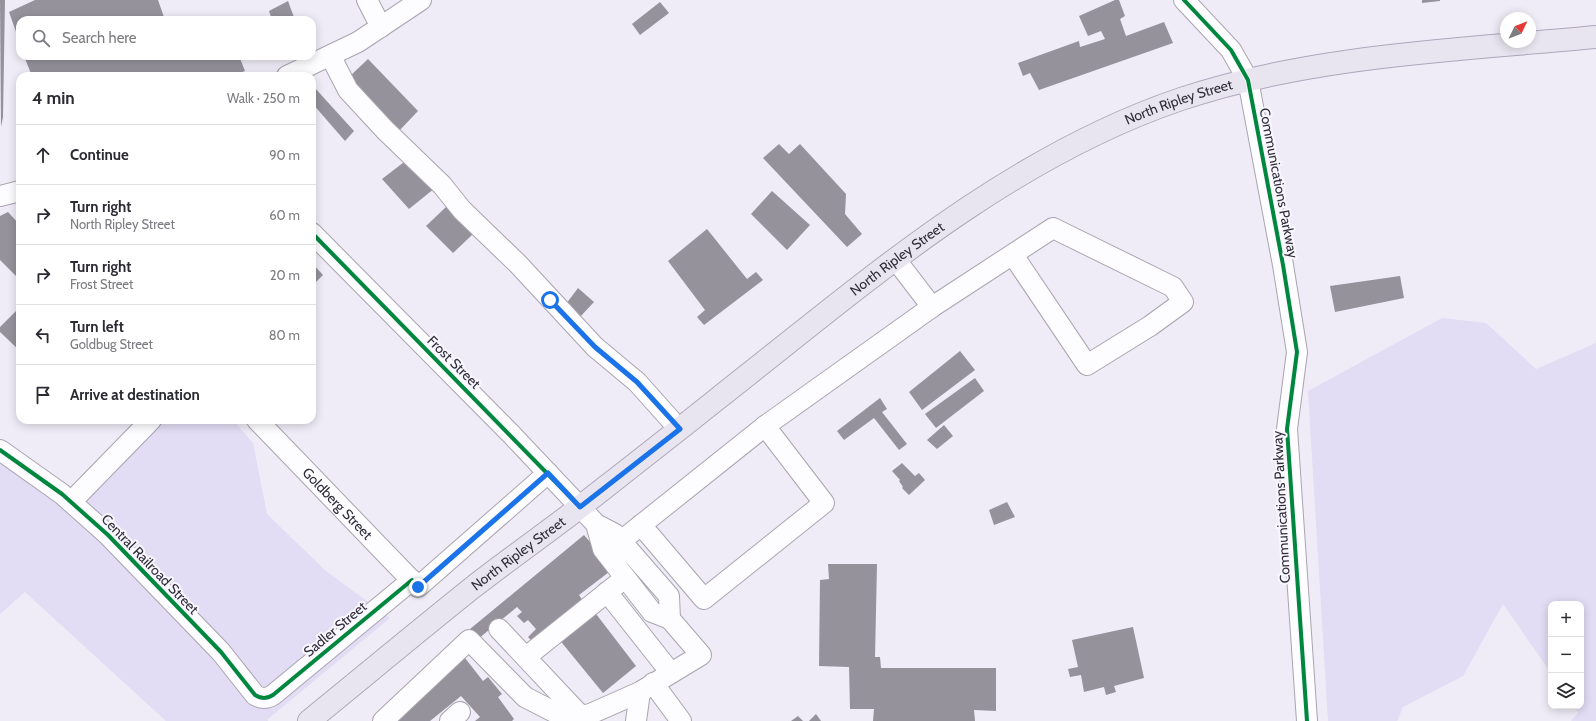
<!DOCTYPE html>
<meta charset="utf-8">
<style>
:root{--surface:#fff;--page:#f7f7f7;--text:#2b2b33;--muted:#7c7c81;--line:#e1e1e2}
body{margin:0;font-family:Cabin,sans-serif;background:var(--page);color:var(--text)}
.controls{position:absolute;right:12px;bottom:12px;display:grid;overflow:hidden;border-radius:8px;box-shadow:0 2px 10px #0003}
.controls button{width:36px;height:36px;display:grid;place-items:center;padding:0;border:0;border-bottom:1px solid var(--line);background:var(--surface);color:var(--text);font:20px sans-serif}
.compass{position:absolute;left:1500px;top:12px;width:36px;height:36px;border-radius:50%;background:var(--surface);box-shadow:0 2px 10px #0003;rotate:47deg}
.stop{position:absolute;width:12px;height:12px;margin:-9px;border:3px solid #1a73e8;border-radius:50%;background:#fff}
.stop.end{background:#1a73e8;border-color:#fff;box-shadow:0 1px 4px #0008}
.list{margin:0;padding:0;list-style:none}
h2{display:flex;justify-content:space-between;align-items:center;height:52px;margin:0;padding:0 16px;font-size:17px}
h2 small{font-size:13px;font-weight:400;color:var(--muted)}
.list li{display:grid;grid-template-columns:26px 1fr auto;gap:12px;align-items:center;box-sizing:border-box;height:60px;padding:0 16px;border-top:1px solid var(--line)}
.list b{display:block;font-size:15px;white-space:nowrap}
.list p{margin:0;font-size:13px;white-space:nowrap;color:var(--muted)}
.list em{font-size:13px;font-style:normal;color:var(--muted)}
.icon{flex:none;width:22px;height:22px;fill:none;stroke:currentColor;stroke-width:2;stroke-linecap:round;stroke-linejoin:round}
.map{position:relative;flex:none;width:1596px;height:721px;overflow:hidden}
.search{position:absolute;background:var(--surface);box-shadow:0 2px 10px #0003;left:16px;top:16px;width:300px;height:44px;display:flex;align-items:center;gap:10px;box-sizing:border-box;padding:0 14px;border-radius:12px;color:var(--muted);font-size:15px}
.panel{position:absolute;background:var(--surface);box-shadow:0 2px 10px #0003;left:16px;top:72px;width:300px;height:352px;border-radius:12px}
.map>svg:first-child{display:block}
.green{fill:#e2dcf4}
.building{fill:#95929c}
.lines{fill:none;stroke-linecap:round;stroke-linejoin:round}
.minor-casing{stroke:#a8a5b0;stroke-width:22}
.major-casing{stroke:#aea7bc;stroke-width:24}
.minor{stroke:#fdfcfe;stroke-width:20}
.major{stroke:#e9e5f0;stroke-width:22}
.cycleway-casing{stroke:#f9f7fe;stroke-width:6}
.cycleway{stroke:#00873e;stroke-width:4}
.route{stroke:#1a73e8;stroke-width:5}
.labels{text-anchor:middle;stroke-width:4;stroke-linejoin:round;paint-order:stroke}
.street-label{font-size:14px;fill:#302d3a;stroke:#f9f7fe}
</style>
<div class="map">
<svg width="1596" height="721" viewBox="0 0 1596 721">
<rect width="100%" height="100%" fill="#efecf7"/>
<g class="green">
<path d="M1442 318 1486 323 1536 369 1596 343V721H1571L1578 713 1574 706H1581V604H1551V673L1503 604 1463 676 1403 707 1397 721H1328L1308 391Z"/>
<path d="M165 420H233L253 443 267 514 326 571 390 618 268 719V721H166L25 592 0 614V456L73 514Z"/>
</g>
<g class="building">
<path d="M0 0H5L3 117 1 127Z"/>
<path d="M35 0H158L165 20H20V43L9 12Z"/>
<path d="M1115 0H1119L1125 16 1120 19 1126 36 1164 22 1173 43 1039 90 1030 73 1023 76 1018 63 1079 41 1080 47 1105 39 1101 31 1088 36 1079 16Z"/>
<path d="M1422 0H1440V1L1422 3Z"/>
<path d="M288 1 295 20H272L269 11Z"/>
<path d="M660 2 669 13 640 35 632 24Z"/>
<path d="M24 56H239L245 71 232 76H32Z"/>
<path d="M368 59 418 111 398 132 349 77Z"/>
<path d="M314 87 354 131 345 141 312 103V88Z"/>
<path d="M779 144 789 154 800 144 846 194 845 214 862 234 847 247 763 158Z"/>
<path d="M408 159 435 188 409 209 382 179Z"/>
<path d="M772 191 810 225 787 250 751 214Z"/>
<path d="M446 207 473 234 453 253 426 226Z"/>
<path d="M8 212 20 225V280L0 260V216Z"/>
<path d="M707 229 747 279 756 272 763 280 704 325 697 317 705 310 668 261Z"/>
<path d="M312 263 323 275 312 286Z"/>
<path d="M1400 276 1404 298 1335 312 1330 286Z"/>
<path d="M578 288 594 302 579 318 566 304Z"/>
<path d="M20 307V351L0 332V327Z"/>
<path d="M960 351 975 370 922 410 909 392Z"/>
<path d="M975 378 984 391 936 428 925 414Z"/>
<path d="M880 398 887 409 882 412 907 444 899 450 874 418 844 440 837 431Z"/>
<path d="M944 425 953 436 937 449 927 440Z"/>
<path d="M902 463 915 476 919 473 925 480 909 495 902 488 903 487 899 481 900 480 892 471Z"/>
<path d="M1007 502 1015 517 994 525 989 510Z"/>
<path d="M584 535 613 569 579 595 585 604 534 643 528 637 536 629 528 620 524 623 517 616 522 612 517 607 478 639 470 629Z"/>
<path d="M828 564H877L875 657H880L881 668H996V711L974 710 975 721H873L874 709H850L849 667 819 666 820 580 829 579Z"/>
<path d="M593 610 636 666 603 693 558 638Z"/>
<path d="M1133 627 1144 678 1114 686 1116 692 1106 695 1104 687 1084 692 1081 675 1070 677 1068 669 1078 667 1072 640Z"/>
<path d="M465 658 483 681 488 677 502 694 498 697 514 719 512 721H475L480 717 461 696 430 721H393Z"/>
<path d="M816 714 821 721H809Z"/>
<path d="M798 716 803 721H791Z"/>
</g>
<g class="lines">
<g class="minor-casing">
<g id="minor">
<path d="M367 0 381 27"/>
<path d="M1184 0 1231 50 1248 80 1283 265 1297 352 1287 429 1307 721"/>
<path d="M331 57 348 90 385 130 442 185 462 210 518 264 595 347 637 382 679 429"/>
<path d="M287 76 358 42 421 0"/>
<path d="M0 196 20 191"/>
<path d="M312 233 512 435 596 524 615 534 621 541 669 596 670 619 652 612 603 549 596 524"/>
<path d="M932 307 1053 228 1173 287 1183 302 1150 326 1087 365 1013 255"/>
<path id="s1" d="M257 420 418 587 548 473"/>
<path d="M0 450 62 494 108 535 221 652 255 695C262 699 266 699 273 695L412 580"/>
<path d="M71 502 151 420"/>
<path d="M641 525 704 599 824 503 765 426"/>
<path d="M621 541 765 426 932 307 896 260"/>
<path d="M607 592 671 673"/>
<path d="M499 629 579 714 578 721"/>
<path d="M526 657 625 578"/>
<path d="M653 683 681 721"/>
<path d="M383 721 469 640 525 697 556 713 588 715 640 692 701 655 670 619"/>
<path d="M450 721 460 712"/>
<path d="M636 721 640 692"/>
</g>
</g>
<g class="major-casing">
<g id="major">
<path id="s2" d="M309 721C363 677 417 632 472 588 508 560 545 534 580 507 626 471 671 436 716 400 860 287 1004 159 1181 99 1312 55 1459 50 1596 37"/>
</g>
</g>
<use href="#minor" class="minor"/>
<use href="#major" class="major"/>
<g class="cycleway-casing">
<g id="cycleway">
<path d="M1184 0 1231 50 1248 80 1283 265 1297 352 1287 429 1307 721"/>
<path d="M312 233 580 507"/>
<path d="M0 450 62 494 108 535 221 652 255 695C262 699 266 699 273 695L412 580"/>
</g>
</g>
<use href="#cycleway" class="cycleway"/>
</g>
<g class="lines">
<path class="route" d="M418 587 548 473 580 507 680 429 637 382 595 347 550 300"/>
</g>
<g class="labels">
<g class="street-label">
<text dy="5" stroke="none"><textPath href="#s2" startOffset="1072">North Ripley Street</textPath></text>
<text transform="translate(1279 183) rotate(79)" y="5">Communications Parkway</text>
<text dy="5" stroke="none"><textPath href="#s2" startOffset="748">North Ripley Street</textPath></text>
<text transform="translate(454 362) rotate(45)" y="5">Frost Street</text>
<text dy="5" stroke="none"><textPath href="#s1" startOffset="116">Goldberg Street</textPath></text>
<text transform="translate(1281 507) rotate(-93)" y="5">Communications Parkway</text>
<text dy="5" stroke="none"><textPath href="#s2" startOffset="268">North Ripley Street</textPath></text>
<text transform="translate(150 564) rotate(46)" y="5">Central Railroad Street</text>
<text transform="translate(335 629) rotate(-40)" y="5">Sadler Street</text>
</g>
</g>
</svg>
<div class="controls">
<button>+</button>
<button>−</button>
<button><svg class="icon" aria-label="layers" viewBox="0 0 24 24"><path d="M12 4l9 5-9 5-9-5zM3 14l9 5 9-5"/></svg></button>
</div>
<svg class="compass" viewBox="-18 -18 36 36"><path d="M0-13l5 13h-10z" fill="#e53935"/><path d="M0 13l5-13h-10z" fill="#7c7c81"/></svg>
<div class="stop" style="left:550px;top:300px"></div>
<div class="stop end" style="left:418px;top:587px"></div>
<div class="search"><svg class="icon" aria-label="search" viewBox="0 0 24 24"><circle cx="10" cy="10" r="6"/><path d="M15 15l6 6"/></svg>Search here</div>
<section class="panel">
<h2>4 min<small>Walk · 250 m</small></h2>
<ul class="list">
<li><svg class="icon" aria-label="ahead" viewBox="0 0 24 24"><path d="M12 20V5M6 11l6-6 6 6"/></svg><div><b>Continue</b></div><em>90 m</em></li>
<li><svg class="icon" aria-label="right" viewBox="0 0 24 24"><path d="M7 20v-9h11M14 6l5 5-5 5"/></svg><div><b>Turn right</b><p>North Ripley Street</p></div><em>60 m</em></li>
<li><svg class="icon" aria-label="right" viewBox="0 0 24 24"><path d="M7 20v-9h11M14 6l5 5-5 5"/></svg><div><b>Turn right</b><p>Frost Street</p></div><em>20 m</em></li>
<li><svg class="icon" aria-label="left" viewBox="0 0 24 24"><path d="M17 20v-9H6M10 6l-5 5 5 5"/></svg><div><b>Turn left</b><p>Goldbug Street</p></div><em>80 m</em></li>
<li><svg class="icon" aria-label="arrive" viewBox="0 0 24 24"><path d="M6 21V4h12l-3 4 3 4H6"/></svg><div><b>Arrive at destination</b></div></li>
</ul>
</section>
</div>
